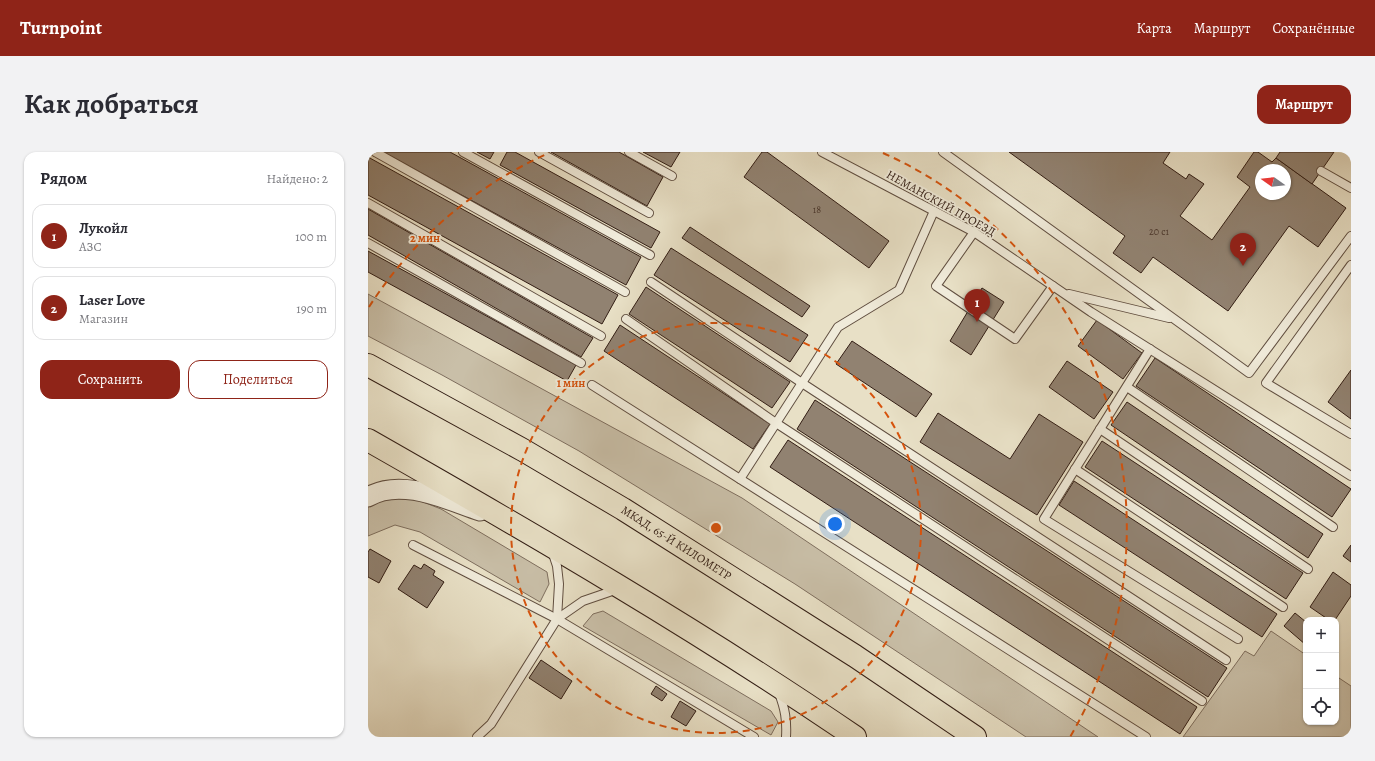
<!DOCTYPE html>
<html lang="ru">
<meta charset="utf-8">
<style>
:root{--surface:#fff;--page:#f2f2f3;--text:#2b2b33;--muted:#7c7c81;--line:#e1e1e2;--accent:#8f2418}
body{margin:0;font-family:Alegreya,serif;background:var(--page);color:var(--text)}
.controls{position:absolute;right:12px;bottom:12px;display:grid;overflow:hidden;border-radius:8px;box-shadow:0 1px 3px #0004}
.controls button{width:36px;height:36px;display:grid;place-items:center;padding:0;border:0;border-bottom:1px solid var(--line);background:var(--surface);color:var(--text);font:20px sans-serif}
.compass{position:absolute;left:887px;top:12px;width:36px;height:36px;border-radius:50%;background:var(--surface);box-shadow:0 1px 3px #0004;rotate:285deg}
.you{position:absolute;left:467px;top:372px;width:14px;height:14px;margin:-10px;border:3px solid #fff;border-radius:50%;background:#1a73e8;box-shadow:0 0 0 6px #1a73e833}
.badge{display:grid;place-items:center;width:26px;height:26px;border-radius:50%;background:var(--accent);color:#fff;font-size:13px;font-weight:700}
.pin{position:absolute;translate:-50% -33px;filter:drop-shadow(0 1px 2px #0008)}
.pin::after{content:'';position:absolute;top:21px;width:14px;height:12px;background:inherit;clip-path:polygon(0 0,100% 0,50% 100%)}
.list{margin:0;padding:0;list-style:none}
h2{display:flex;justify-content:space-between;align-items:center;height:52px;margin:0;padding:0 16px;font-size:17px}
h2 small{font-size:13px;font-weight:400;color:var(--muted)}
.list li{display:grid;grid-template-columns:26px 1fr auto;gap:12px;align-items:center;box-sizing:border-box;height:64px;margin:0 8px 8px;padding:0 8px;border:1px solid var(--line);border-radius:12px}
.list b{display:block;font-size:15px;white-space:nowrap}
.list p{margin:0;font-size:13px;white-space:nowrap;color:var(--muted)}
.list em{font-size:13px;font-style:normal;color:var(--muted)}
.actions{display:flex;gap:8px;padding:12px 16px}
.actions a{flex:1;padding:9px 0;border:1px solid var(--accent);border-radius:12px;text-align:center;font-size:14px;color:var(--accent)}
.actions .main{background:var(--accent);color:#fff}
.icon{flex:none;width:22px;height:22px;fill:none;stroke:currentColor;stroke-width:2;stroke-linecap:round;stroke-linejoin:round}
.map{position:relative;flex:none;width:983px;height:585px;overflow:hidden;border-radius:12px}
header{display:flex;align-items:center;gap:24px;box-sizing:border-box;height:56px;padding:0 20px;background:var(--accent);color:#fff}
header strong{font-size:19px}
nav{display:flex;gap:22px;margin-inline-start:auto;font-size:14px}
.intro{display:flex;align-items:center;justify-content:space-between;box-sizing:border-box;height:96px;padding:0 24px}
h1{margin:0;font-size:28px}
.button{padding:10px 18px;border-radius:12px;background:var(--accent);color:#fff;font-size:14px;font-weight:700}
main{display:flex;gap:24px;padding:0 24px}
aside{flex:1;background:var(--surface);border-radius:12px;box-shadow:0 1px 3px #0004}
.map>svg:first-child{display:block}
.green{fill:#c9bfa8;stroke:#7e6e5e}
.building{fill:#918271;stroke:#321d14;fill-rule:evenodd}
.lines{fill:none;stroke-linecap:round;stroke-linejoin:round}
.service-casing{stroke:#604e40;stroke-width:10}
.tertiary-casing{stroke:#604e40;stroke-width:21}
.trunk-casing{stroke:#321d14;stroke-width:24}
.service{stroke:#f0ebda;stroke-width:8}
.tertiary{stroke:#f0ebda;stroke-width:19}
.trunk{stroke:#e8e0c6;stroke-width:22}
.ring{fill:none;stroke:#d6530d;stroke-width:2;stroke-dasharray:7 5}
.labels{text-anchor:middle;stroke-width:3.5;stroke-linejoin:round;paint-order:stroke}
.number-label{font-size:10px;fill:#4a362b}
.street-label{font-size:12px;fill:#321d14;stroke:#f0ebda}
.centre{fill:#d6530d;stroke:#f0ebda;stroke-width:2}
.ring-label{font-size:12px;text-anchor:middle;font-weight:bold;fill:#d6530d;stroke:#f0ebda;stroke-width:3.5;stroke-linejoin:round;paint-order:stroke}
</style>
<header>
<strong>Turnpoint</strong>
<nav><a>Карта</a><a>Маршрут</a><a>Сохранённые</a></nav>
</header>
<div class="intro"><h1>Как добраться</h1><a class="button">Маршрут</a></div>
<main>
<aside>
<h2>Рядом<small>Найдено: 2</small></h2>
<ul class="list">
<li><span class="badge">1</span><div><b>Лукойл</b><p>АЗС</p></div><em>100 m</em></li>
<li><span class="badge">2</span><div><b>Laser Love</b><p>Магазин</p></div><em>190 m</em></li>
</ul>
<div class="actions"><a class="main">Сохранить</a><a>Поделиться</a></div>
</aside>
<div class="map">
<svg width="983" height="585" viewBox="0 0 983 585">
<rect width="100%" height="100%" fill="#e8e0c6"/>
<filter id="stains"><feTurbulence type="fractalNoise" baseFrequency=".005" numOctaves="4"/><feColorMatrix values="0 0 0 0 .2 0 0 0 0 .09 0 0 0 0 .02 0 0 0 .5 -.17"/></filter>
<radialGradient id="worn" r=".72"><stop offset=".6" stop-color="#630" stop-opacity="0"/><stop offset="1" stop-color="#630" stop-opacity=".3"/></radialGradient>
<g class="green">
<path d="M0 142 374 346 730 585H658L427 432 211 299 74 223 0 184Z"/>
<path d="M20 346 50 348 73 357 179 420 181 432 172 450 52 380 27 373 0 384V352Z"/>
<path d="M235 459 403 559 410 570 403 583 215 474 225 462Z"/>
<path d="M903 479 938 503V570H968V524L983 534V585H815L877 499 886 504Z"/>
</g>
<g class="building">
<path d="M15 0H82L273 105 258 133Z"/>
<path d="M109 0H126L122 7Z"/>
<path d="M139 0H147L292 80 283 96 132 13Z"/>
<path d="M183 0H251L295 25 279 54Z"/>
<path d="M275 0H312L303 15Z"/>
<path d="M394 0H399L521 89 501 116 376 25Z"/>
<path d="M641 0H802L795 11 818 27 821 22 836 32 812 64 844 88 882 35 869 25 886 0H890L904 10 908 6 978 56 950 95 921 74 860 159 785 105 773 121 745 101 757 84ZM893 18H917V42H893Z"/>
<path d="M912 0H966L944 32 908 6Z"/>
<path d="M0 5 250 143 234 172 0 43Z"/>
<path d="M0 57 225 186 213 205 0 83Z"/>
<path d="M322 75 442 154 434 165 314 86Z"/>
<path d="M303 96 440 183 422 210 286 123Z"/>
<path d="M0 99 208 213 199 229 0 120Z"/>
<path d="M278 135 422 230 404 256 261 162Z"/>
<path d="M614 136 636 150 603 203 582 189Z"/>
<path d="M729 168 774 201 755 227 710 194Z"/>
<path d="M252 173 402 272 385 297 236 199Z"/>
<path d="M484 189 564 242 548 265 468 212Z"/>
<path d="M787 206 983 337 964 365 768 234Z"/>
<path d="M699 209 745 240 726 267 681 235Z"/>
<path d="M983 218V267L960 250Z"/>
<path d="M447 248 859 516 840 545 429 277Z"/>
<path d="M759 250 955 382 940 406 743 273Z"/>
<path d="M570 261 642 307 671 262 715 290 669 363 552 290Z"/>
<path d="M420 288 829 555 812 582 402 315Z"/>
<path d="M734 289 935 421 918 447 717 315Z"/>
<path d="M706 329 909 462 894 485 691 353Z"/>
<path d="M983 393V410L975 404Z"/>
<path d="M2 397 23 409 11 431 0 425V400Z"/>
<path d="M56 412 67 419 65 423 76 430 59 456 30 437 46 413 53 417Z"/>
<path d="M965 420 983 433V444L967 468H961L942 455Z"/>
<path d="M927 461 938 470V493L916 474Z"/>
<path d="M173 508 204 529 193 547 161 526Z"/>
<path d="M288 534 299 542 294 549 283 542Z"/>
<path d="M312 549 328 559 318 574 303 565Z"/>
</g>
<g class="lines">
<g class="service-casing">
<g id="service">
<path d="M7 0 257 140"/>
<path d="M95 0 282 103"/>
<path d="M171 0 281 61"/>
<path d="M261 0 304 24"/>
<path d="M454 0 606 80 723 160 983 324"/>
<path d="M575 0 881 221 983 84"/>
<path d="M953 19 983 36"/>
<path d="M0 51 233 184"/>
<path d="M606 80 568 134 647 187 685 134"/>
<path d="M0 91 213 211"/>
<path d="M983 113 898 231 983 282"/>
<path d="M283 130 434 231 858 508"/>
<path d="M701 142 801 166"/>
<path d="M258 167 408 271 834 549"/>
<path d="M782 197 676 367 870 487"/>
<path d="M224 233 778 585"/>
<path d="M759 235 965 375"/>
<path d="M732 277 940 417"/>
<path d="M707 317 915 455"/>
<path d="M372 327 470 175 531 138 566 59"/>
<path d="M45 393 189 467 386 585"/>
<path d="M184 399 189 414 191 432 189 467"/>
<path d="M411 541C417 557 419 568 418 585"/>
<path d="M109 585 123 572 189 467 215 449 250 437"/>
</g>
</g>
<g class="tertiary-casing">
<path id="tertiary" d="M0 345C33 325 79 348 112 359"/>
</g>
<g class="trunk-casing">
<g id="trunk">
<path id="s1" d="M0 213 155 298 255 357 487 504 607 585"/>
<path d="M0 288C165 382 330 478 487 585"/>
</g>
</g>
<use href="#service" class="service"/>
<use href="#tertiary" class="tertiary"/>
<use href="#trunk" class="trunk"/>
</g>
<g class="ring">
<circle cx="348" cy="376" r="205"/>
<path d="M1 155A411 411 0 0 1 181 1M515 1A411 411 0 0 1 702 585"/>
</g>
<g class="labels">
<g class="number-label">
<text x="449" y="61">18</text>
<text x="791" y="83">20 с1</text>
</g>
<g class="street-label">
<text transform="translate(573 51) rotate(29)" y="4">НЕМАНСКИЙ ПРОЕЗД</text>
<text dy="4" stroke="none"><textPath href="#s1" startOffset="356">МКАД, 65-Й КИЛОМЕТР</textPath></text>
</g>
</g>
<circle cx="348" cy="376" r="6" class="centre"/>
<g class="ring-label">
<text x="57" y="90">2 мин</text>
<text x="203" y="235">1 мин</text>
</g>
<rect width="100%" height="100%" filter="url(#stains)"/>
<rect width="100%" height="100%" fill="url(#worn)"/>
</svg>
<div class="controls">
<button>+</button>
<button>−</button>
<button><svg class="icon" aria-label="locate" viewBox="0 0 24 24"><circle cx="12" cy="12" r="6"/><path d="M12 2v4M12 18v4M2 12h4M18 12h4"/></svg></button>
</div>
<svg class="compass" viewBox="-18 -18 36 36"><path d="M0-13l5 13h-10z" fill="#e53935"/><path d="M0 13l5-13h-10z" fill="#7c7c81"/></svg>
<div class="you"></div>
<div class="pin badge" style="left:609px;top:170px">1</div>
<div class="pin badge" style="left:875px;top:114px">2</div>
</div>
</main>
